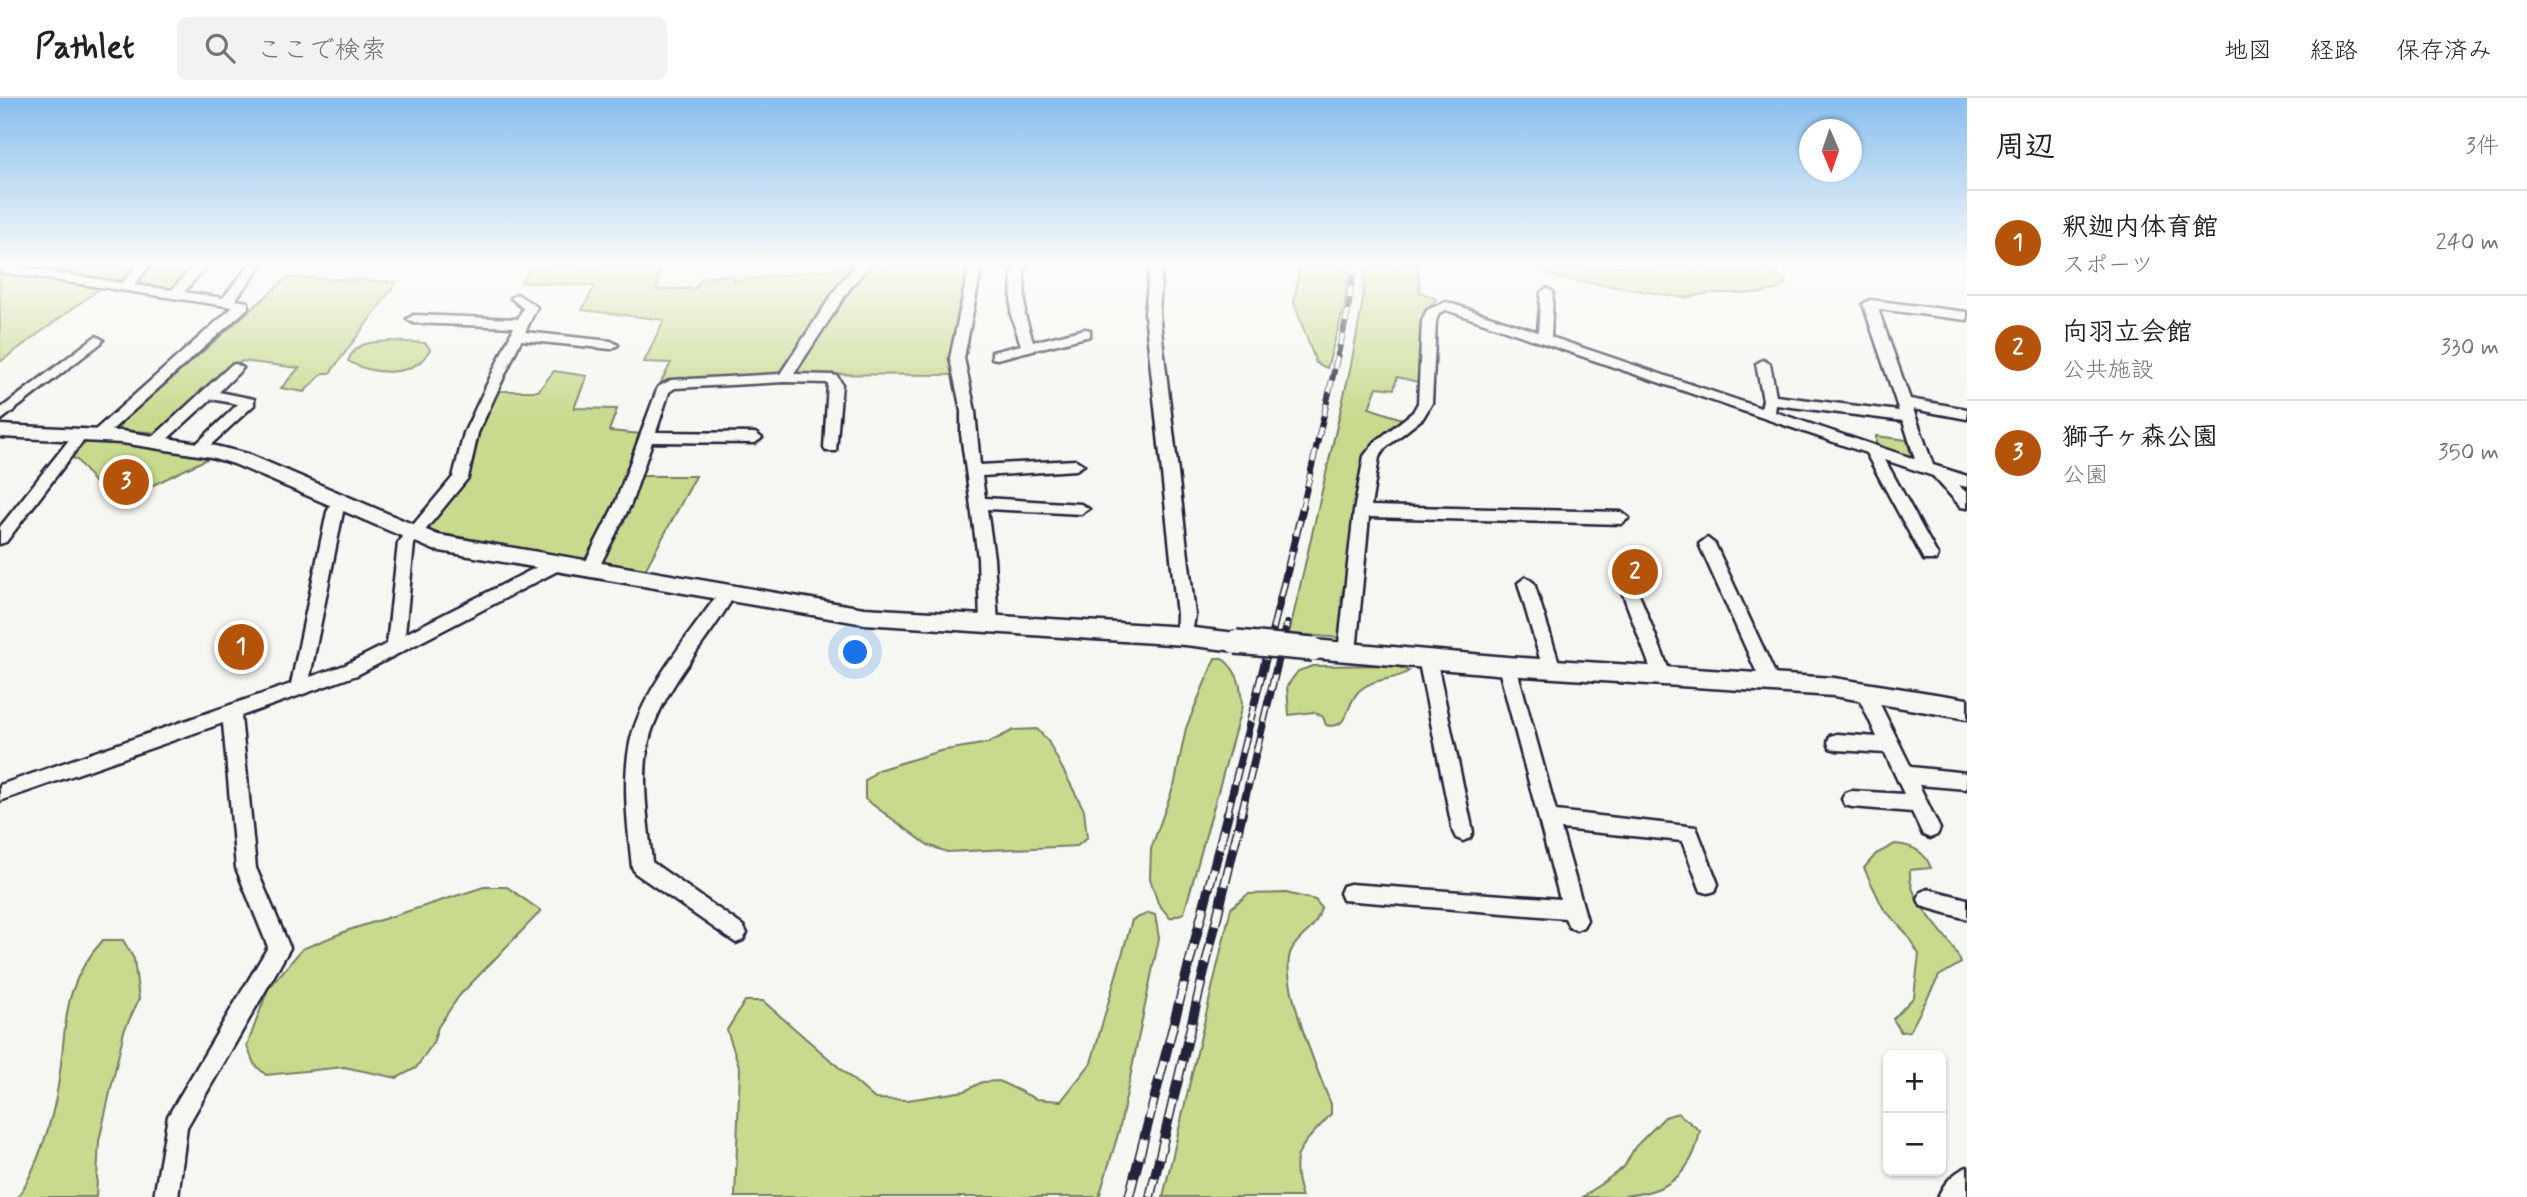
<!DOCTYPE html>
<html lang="ja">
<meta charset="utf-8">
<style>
:root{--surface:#fff;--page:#f2f2f2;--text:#222;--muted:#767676;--line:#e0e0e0;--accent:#b45309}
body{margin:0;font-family:Mynerve,"Klee One",sans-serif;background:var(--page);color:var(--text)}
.controls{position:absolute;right:21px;bottom:21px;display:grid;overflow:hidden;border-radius:10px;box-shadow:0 2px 5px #0004}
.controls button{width:63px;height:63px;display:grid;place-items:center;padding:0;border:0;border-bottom:2px solid var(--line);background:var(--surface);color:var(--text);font:35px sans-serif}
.compass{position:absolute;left:1799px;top:21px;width:63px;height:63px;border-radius:50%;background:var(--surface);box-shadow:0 2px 5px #0004;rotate:178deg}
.you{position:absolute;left:856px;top:555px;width:24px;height:24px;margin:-18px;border:5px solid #fff;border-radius:50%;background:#1a73e8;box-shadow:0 0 0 10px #1a73e833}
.badge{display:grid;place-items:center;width:46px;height:46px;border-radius:50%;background:var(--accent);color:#fff;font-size:23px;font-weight:700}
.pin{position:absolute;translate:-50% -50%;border:4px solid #fff;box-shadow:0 2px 7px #0006}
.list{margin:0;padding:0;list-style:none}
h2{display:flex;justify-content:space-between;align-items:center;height:91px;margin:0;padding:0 28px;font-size:30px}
h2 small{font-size:23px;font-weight:400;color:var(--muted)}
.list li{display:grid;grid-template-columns:46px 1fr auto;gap:21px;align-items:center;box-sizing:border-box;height:105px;padding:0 28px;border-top:2px solid var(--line)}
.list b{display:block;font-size:26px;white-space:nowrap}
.list p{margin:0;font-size:23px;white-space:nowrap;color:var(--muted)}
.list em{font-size:23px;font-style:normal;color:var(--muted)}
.icon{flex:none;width:38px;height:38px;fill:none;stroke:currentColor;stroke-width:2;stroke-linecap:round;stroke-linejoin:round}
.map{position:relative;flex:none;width:1967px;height:1099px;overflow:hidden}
header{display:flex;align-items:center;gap:42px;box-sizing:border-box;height:98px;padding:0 35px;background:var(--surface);border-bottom:2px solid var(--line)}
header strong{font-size:33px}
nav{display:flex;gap:38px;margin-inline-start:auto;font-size:24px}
.search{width:490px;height:63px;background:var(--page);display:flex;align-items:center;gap:18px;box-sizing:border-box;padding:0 24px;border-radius:10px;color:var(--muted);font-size:26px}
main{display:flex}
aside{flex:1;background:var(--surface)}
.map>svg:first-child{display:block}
.green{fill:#c7da8e;stroke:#747e64;stroke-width:2}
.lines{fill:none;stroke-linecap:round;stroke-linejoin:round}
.minor-casing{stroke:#22223b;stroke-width:5}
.tertiary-casing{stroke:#22223b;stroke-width:5}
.minor{fill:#f6f6f2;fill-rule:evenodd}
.tertiary{fill:#f6f6f2;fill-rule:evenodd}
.rail-far2-casing{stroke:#22223b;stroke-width:6}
.rail-far1-casing{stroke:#22223b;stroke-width:8}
.rail-casing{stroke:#22223b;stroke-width:10}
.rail-far2{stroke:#f6f6f2;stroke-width:4.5;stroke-dasharray:12;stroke-linecap:butt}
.rail-far1{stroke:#f6f6f2;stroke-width:5;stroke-dasharray:16;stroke-linecap:butt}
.rail{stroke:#f6f6f2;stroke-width:7;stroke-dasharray:20;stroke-linecap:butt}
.tertiary-bridge-casing{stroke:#22223b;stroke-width:28;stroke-linecap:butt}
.tertiary-bridge{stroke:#f6f6f2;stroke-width:23}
</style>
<header>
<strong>Pathlet</strong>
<div class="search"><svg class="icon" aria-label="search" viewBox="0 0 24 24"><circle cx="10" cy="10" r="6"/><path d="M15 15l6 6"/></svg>ここで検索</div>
<nav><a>地図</a><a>経路</a><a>保存済み</a></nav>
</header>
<main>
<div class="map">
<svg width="1967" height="1099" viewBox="0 0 1967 1099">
<rect width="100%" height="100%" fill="#f6f6f2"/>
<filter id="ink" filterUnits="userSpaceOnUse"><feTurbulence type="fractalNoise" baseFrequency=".0143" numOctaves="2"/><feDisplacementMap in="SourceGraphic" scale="14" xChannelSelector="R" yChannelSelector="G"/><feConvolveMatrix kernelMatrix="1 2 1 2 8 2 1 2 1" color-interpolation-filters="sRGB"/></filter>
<g filter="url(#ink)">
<g class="green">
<path d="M41 166H138L125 180 115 184 36 173Z"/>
<path d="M533 166H660L657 192 696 190 701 180 733 177 734 183 856 168C828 200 807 237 783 271L776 275 661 284 671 265 644 264 664 222 582 212 595 188 521 184Z"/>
<path d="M869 166H972C959 201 950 240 954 277L800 276 795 271Z"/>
<path d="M1300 166H1348L1345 206 1327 270 1316 265 1294 205Z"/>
<path d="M1366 166H1418L1420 194 1437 201 1424 214 1422 285 1397 279 1394 291 1377 289 1369 310 1402 321 1372 350 1347 482C1336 504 1345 517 1343 540L1289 536 1351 267 1362 208Z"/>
<path d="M1526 166 1575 169 1714 166 1719 172 1694 170C1701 172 1709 174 1717 174 1743 176 1767 159 1786 185L1778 191 1761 195H1709L1686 200 1559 180Z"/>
<path d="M147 172H193L173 191 139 186Z"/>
<path d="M0 174 102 189 0 264Z"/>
<path d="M288 179 397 184 330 275H323L304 294 281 290 299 270 242 263 162 335 120 332 119 327Z"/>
<path d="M389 243 425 245 430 251C416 280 373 278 348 263 355 244 371 244 389 243Z"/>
<path d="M554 273 587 278 574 310 617 311 609 333 641 336 614 413 589 462 432 434 429 429 466 379 475 342 494 293H538Z"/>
<path d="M1876 338 1907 342 1912 361 1876 349Z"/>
<path d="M88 342 177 350 209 360 112 407 77 362 71 359Z"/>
<path d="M642 378H696L645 472 601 464Z"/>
<path d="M1215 560H1222C1239 574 1241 587 1242 608L1184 815 1170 820 1158 805 1150 781 1151 751 1175 684 1186 630Z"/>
<path d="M1394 567 1409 573C1394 584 1375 578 1359 593 1346 605 1349 633 1326 627L1323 619 1314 614 1289 617 1287 588 1298 573 1313 568Z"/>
<path d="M1037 631 1048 643 1084 712 1087 740 1077 748 947 754 928 747 865 701V683L878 672 940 653 988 645 1014 632Z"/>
<path d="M1895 746C1912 747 1925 753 1931 770L1910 772C1907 807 1950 834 1961 865L1939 878 1910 933 1901 934 1893 921 1914 899 1919 856 1905 834 1883 810 1864 770 1876 756Z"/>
<path d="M484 789H507L541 813 459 898 438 929 433 945 416 970 397 980 344 969 266 977 254 966 247 948 268 891 302 851 349 832Z"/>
<path d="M1286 795 1315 802 1321 809C1315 836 1300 834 1291 853 1278 880 1319 977 1331 1006V1016C1302 1049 1287 1053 1302 1099H1163L1231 810 1248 796Z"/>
<path d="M1149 815 1155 817 1159 840 1119 1033 1099 1099H735L740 971 727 932 745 903H763L875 1001 908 1002 965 993 982 984 999 983 1036 1001 1061 1003 1091 965 1132 822Z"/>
<path d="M103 842H123L134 861 139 901 124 933 99 1043 96 1099H18C37 1070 53 1022 58 988 68 927 59 891 103 842Z"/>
<path d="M1678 1015 1700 1033C1689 1099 1637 1099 1583 1099L1624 1069 1635 1049 1665 1019Z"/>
</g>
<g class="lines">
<g class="minor-casing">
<g id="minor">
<path d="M0 166 122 185 138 166H151L134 187 172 192 195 166H208L184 194 223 200 250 166H263L235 202 248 204V210L104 339H94V333L233 209 0 174Z"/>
<path d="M857 166H870L850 190 794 276 832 277 837 278 842 286 836 353H826L824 350 828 285 784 284 675 290 669 294 656 334 755 335 762 340 755 345 652 344 631 406 598 471 590 477 584 475 582 471 615 406 658 289 671 282 780 276 840 185Z"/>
<path d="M970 166H982L964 260 975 313 980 367 1076 362 1084 367 1076 372 982 378 985 400 1081 406 1089 411 1081 416 987 411 994 460 998 526 989 533 980 526 978 460 961 336V313L950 260Z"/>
<path d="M1012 166H1024L1025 217 1033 244 1085 231 1090 232V238L997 261 992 260V254L1021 247 1011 217Z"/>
<path d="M1150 166H1162L1159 215 1195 517 1191 543H1179L1176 538 1177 517 1145 215Z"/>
<path d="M1547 190 1553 194 1551 239 1761 310 1763 302 1756 266 1763 262 1770 266 1776 298 1899 313 1863 206 1870 202 1967 214V222L1878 211 1910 301 1967 311V321L1913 311 1933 367 1967 378V389L1958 387 1967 395V410L1961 409 1933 378 1885 362 1938 458 1936 462H1924L1866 355 1446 212 1439 215 1436 223 1432 305 1423 320 1385 350 1379 359 1371 408 1621 414 1629 420 1621 426 1369 419 1356 554 1353 559H1341L1338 554 1354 413 1364 358 1375 344 1413 314 1418 305 1422 223 1427 212 1446 204 1538 234 1541 194ZM1776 307 1903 323 1915 361 1775 314Z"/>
<path d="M517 196 537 209 525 234 611 243 618 247 611 251 521 242 478 335 468 380 414 446 405 536 553 461H565L567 465 565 469 357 577 241 618 256 770 290 850 187 1029 178 1099H154L168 1018 268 849 236 770 223 625 0 703V687L291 586 327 414 334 401H346L348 405 343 414 310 579 345 567 387 546 398 445 453 379 464 335 514 229 414 225 407 221 414 217 518 221 523 210 511 200Z"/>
<path d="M96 238 103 242 101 245 0 323V311Z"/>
<path d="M236 266 243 270 219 294 254 301V307L204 353H194L192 350 238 306 211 301 163 345H153V339L231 267Z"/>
<path d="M81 331 86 333V339L6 444 0 446V429L76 333Z"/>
<path d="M1707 440 1715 446 1779 584 1776 589H1764L1761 584 1699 446Z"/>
<path d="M1526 479 1534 485 1561 571 1558 576H1546L1543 571 1518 485Z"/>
<path d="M1629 485 1637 491 1671 577 1668 582H1656L1653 577 1621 491Z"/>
<path d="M727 490 735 496C709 543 668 583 651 635 639 674 648 724 652 764L743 828 747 835 743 842 736 845 635 775 632 769C628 729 622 684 630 645 640 595 692 533 721 492Z"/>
<path d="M1427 553 1433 555 1436 560 1473 734 1470 740 1463 743 1456 740 1453 734 1418 560 1421 555Z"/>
<path d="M1507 561 1513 563 1516 568 1556 713 1696 729 1718 786 1715 793 1708 795 1701 793 1682 743 1561 731 1587 822 1583 829 1576 832 1569 829 1565 820 1343 802 1340 795 1343 788 1350 786 1560 801 1498 568 1501 563Z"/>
<path d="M1865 586 1871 588 1911 669 1967 675 1966 691 1919 687 1940 731 1937 737 1930 740 1923 737 1912 714 1852 709 1845 707 1842 701 1845 695 1852 693 1904 696 1885 655 1837 652 1830 650 1828 644 1830 638 1837 636 1877 639 1856 593 1859 588Z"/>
<path d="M1928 791 1967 801V821L1921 808 1918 801 1921 794Z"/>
<path d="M1967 1069V1099H1938C1943 1086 1954 1074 1967 1069Z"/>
</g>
</g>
<g class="tertiary-casing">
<g id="tertiary">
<path d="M0 327 122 333 211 347 248 356 438 437 864 510 1185 529 1236 535 1244 538 1247 544 1244 550 1236 553 1185 547 864 526 434 452 234 366 211 359 122 345 0 339Z"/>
<path d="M1313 542 1507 559 1834 580 1967 601V621L1834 598 1507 577 1313 560 1305 557 1302 551 1305 545Z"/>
</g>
</g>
<use href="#minor" class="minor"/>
<use href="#tertiary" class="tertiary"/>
<g class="rail-far2-casing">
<path id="rail-far2" d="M1302 411 1348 213 1354 166"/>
</g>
<g class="rail-far1-casing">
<g id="rail-far1">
<path d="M1227 717 1303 409"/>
<path d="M1241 717 1287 526"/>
</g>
</g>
<g class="rail-casing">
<g id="rail">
<path d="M1129 1099 1228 715"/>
<path d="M1150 1099 1242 715"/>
</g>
</g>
<use href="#rail-far2" class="rail-far2"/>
<use href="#rail-far1" class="rail-far1"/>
<use href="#rail" class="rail"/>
<g class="tertiary-bridge-casing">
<path id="tertiary-bridge" d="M1236 544 1313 551"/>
</g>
<use href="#tertiary-bridge" class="tertiary-bridge"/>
</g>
</g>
<linearGradient id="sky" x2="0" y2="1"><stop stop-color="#88beee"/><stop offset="0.52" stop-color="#fbfbf9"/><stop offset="1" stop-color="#fbfbf9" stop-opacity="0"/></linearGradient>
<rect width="1967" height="320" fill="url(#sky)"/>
</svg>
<div class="controls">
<button>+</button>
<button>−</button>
</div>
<svg class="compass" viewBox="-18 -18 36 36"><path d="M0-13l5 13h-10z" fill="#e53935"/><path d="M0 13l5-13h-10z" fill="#767676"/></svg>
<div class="you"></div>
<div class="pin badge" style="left:241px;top:549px">1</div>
<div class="pin badge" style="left:1635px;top:474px">2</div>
<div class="pin badge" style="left:126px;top:384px">3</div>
</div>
<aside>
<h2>周辺<small>3件</small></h2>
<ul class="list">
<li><span class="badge">1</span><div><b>釈迦内体育館</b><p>スポーツ</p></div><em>240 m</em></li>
<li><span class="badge">2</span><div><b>向羽立会館</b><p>公共施設</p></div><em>330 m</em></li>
<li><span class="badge">3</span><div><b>獅子ヶ森公園</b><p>公園</p></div><em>350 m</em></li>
</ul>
</aside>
</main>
